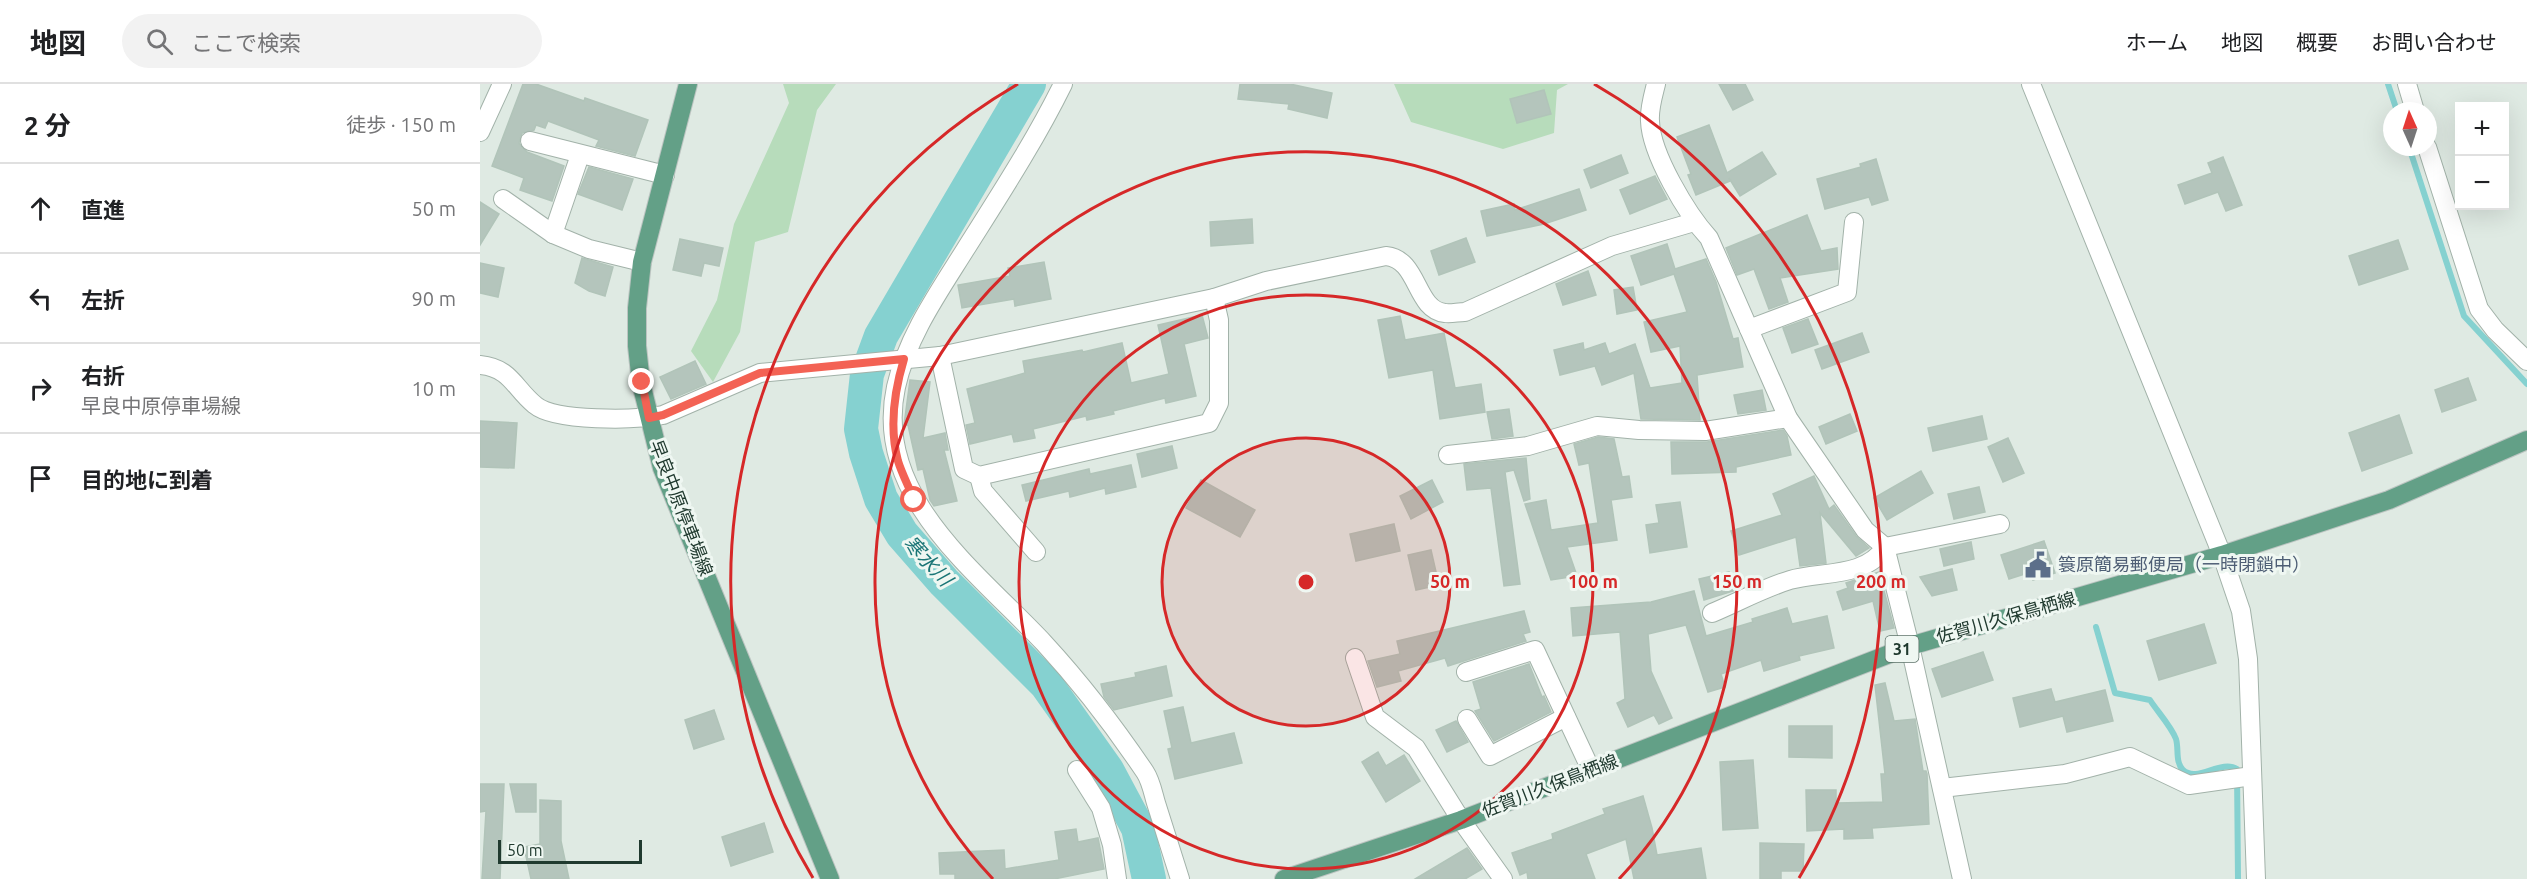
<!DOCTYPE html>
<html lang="ja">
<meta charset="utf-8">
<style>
:root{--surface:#fff;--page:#f2f2f2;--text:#202124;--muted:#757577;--line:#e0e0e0}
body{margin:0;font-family:Ubuntu,"Noto Sans JP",sans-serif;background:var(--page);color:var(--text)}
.controls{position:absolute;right:18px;top:18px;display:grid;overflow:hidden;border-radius:0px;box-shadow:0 6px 24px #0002}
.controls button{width:54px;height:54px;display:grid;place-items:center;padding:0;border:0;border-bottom:2px solid var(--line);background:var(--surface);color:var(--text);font:30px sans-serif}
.compass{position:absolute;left:1903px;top:18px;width:54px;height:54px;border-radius:50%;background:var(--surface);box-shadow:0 6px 24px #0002;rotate:357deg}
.scale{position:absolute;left:18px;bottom:15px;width:144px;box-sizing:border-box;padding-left:6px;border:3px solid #203a2f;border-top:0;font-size:16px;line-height:21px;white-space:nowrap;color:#203a2f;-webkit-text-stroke:4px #eff7f2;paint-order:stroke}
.stop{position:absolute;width:18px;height:18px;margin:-14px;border:4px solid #f36254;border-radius:50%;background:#fff}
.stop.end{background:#f36254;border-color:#fff;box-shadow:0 2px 6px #0008}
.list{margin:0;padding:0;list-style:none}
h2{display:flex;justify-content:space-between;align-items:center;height:78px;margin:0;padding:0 24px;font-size:26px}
h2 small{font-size:20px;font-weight:400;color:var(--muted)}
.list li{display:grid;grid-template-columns:39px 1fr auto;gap:18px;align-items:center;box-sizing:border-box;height:90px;padding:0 24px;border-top:2px solid var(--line)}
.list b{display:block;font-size:22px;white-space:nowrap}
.list p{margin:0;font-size:20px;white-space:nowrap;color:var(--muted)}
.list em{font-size:20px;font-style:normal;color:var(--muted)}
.icon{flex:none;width:33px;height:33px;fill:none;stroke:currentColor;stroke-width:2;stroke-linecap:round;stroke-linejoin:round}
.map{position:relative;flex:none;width:2047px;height:795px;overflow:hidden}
header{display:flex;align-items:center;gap:36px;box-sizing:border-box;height:84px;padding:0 30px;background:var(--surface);border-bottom:2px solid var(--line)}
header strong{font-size:28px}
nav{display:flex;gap:33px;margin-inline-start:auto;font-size:21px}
.search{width:420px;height:54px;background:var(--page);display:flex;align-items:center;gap:15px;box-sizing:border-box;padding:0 21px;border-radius:33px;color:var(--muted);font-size:22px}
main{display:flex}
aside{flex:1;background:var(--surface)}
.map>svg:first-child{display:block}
.green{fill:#b7dcbb}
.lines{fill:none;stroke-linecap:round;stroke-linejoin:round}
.stream{stroke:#85d1d0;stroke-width:6}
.river{stroke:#85d1d0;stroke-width:34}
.building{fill:#b4c5bc;stroke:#b1c4b9;stroke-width:1.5}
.minor-casing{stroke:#a2b2a9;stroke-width:20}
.major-casing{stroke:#bcc4c1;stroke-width:20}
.minor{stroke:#fff;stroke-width:18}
.major{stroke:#63a087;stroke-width:18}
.route{stroke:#f36254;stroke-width:8}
.ring{fill:none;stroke:#d62828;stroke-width:3}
.labels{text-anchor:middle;stroke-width:6;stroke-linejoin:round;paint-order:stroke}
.shield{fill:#eff7f2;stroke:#5e736a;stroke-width:1.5}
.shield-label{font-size:16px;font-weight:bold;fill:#203a2f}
.street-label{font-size:18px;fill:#203a2f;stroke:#eff7f2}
.service-label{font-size:18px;fill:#4e5e75;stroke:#eff7f2;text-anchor:start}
.water-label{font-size:20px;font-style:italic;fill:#1a7576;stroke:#eff7f2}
.centre{fill:#d62828;stroke:#eff7f2;stroke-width:3}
.ring-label{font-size:18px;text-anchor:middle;font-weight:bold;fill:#d62828;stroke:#eff7f2;stroke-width:6;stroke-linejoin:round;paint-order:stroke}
</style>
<header>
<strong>地図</strong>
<div class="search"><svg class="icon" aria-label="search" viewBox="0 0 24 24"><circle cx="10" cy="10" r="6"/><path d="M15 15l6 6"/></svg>ここで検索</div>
<nav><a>ホーム</a><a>地図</a><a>概要</a><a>お問い合わせ</a></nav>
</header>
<main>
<aside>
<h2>2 分<small>徒歩 · 150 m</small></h2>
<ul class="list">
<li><svg class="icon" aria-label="ahead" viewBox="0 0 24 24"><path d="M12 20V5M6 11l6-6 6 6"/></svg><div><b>直進</b></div><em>50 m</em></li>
<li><svg class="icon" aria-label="left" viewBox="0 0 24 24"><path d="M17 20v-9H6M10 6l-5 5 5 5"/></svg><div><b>左折</b></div><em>90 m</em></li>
<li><svg class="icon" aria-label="right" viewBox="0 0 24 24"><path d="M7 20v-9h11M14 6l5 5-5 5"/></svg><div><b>右折</b><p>早良中原停車場線</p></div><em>10 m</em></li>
<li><svg class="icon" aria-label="arrive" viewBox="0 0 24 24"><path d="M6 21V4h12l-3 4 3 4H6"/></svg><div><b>目的地に到着</b></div></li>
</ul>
</aside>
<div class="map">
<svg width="2047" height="795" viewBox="0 0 2047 795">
<rect width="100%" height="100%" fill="#dfeae3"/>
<g class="green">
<path d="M303 0H356L337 26 308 148 275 158 260 248 233 298 211 267 237 216 254 140 309 19Z"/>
<path d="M914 0H1088L1077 6 1074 49 1023 65 931 38Z"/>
</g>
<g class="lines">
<g class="stream">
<path d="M1908 0 1917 27"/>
<path d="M1929 63 1984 232 2047 300"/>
<path d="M1616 543 1635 609 1670 616C1677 627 1691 642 1696 655 1699 665 1695 678 1703 686 1717 699 1741 675 1757 685L1758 795"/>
</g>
<path class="river" d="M549 0 401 252 387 290 381 345 386 369 401 415 422 450 464 498 566 600 627 686 658 744 669 795"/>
</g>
<g class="building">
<path d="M43 0H56L104 17 105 14 168 36 155 72 116 62 119 56 68 37 65 44 56 41 54 46 42 49 39 59 47 68 84 82 72 117 40 106 44 94 12 82Z"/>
<path d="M760 0H810L852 9 847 34 808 25 809 20 758 15Z"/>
<path d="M1239 0H1265L1273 16 1253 26Z"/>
<path d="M1064 6 1071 30 1037 39 1030 15Z"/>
<path d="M1229 41 1247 89 1282 68 1296 90 1260 112 1249 94 1250 97 1216 111 1208 91 1211 90 1197 53Z"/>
<path d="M1141 71 1148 89 1111 104 1104 86Z"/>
<path d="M1743 73 1762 121 1746 127 1738 108 1705 120 1698 101 1732 89 1728 79Z"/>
<path d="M1396 75 1408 116 1392 121 1389 113 1345 125 1337 95 1381 83 1380 80Z"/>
<path d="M109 83 153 95 142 126 98 110Z"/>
<path d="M1175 92 1187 115 1150 130 1140 106Z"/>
<path d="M1099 105 1106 126 1064 140 1007 152 1001 127 1034 120 1035 126Z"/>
<path d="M0 118 19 130 0 161Z"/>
<path d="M1327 131 1341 167 1357 164 1358 185 1300 194 1308 218 1289 225 1274 185 1257 191 1246 164Z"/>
<path d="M772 135 773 159 731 162 730 138Z"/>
<path d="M986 154 995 178 959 191 951 167Z"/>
<path d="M200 155 243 164 239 182 224 179 221 192 193 186Z"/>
<path d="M1918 156 1928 185 1879 201 1869 172Z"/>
<path d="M1187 160 1195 185 1226 175 1236 198 1253 255 1258 254 1263 283 1217 291 1220 336 1161 335 1154 289 1122 301 1115 282 1080 291 1074 266 1103 259 1104 266 1125 259 1129 270 1155 260 1170 304 1202 299 1200 262 1171 268 1164 238 1207 228 1194 190 1161 201 1151 172Z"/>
<path d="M102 174 133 183 125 212 109 207 95 199Z"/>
<path d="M564 178 571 215 535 222 534 215 482 224 478 201 530 192 528 184Z"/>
<path d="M0 179 24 184 18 213 0 209Z"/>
<path d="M1108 187 1116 211 1083 221 1076 200Z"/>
<path d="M1153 203 1157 226 1137 230 1134 206Z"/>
<path d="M722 231 728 254 704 260 716 312 686 319 685 314 633 327 634 330 607 336 606 332 553 345 555 354 534 358 532 350 490 360 486 341 495 339 487 305 545 289 543 277 602 266 603 268 642 259 651 299 689 290 678 241Z"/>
<path d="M920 232 925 256 964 249 975 304 1001 300 1005 328 960 335 953 286 909 294 898 236Z"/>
<path d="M1328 235 1338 260 1312 269 1303 244Z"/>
<path d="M1382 249 1389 268 1342 285 1335 266Z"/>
<path d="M215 277 226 300 191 315 180 293Z"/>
<path d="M1988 294 1996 316 1962 328 1955 306Z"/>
<path d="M430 296 450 298 443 354 465 349 468 366H464L477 417 454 422 450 416 443 385 438 386 428 341H424Z"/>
<path d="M1282 306 1286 326 1258 330 1254 311Z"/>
<path d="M1029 325 1033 352 1012 355 1007 328Z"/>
<path d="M1370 330 1377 347 1346 360 1339 343Z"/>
<path d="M1919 331 1932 369 1882 387 1869 349Z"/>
<path d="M1502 332 1507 355 1453 367 1448 344Z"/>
<path d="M0 337 37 339 34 384 0 383Z"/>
<path d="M1303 346 1307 352 1311 371 1256 383V388L1192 390 1191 358H1227Z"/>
<path d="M1118 353 1134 355 1142 393 1149 392 1152 413 1131 416 1137 456 1087 463 1097 492 1071 496 1045 420 1066 416 1071 446 1118 439 1109 379 1099 381 1094 360Z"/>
<path d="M1528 354 1544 389 1523 398 1508 363Z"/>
<path d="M692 362 697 384 662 393 657 370Z"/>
<path d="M1046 374 1050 415 1044 417 1034 386 1025 388 1040 500 1024 502 1011 404 987 406 984 380Z"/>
<path d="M651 381 656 403 626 410 625 404 590 413 589 407 546 417 542 401 609 385 610 390Z"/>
<path d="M1441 387 1453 409 1407 436 1394 414Z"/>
<path d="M1334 392 1349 425 1354 421 1376 452 1389 464 1376 472 1340 429 1346 479 1320 482 1316 453 1259 471 1251 447 1302 431 1293 410Z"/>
<path d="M721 396 775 426 760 453 706 424Z"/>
<path d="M952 396 963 418 931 435 920 412Z"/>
<path d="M1499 403 1505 428 1474 435 1468 410Z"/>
<path d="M1200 418 1207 463 1170 469 1166 441 1179 439 1176 421Z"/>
<path d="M914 440 920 467 876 477 870 450Z"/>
<path d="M1564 457 1575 489 1553 496 1551 488 1529 495 1521 471Z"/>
<path d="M1491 458 1494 475 1464 482 1460 465Z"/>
<path d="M951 466 959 501 936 506 928 471Z"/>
<path d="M1472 485 1477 506 1452 512 1440 493Z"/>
<path d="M1249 488 1253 507 1224 516 1219 495Z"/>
<path d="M1399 488 1414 544 1400 547 1393 517 1363 526 1357 508 1368 504 1366 499Z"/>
<path d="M1214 507 1226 552 1273 538 1272 535 1307 524 1312 540 1347 532 1354 564 1319 572 1320 576 1284 587 1281 576 1241 590 1245 603 1228 608 1206 541 1168 550 1171 587 1192 634 1179 640 1174 631 1148 643 1137 619 1145 615 1140 548 1093 552 1091 524 1171 518Z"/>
<path d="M1044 527 1050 548 1043 550 1046 557 968 582 965 574 918 587 921 597 897 603 888 577 920 570 917 557Z"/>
<path d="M1724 540 1736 579 1679 596 1667 557Z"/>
<path d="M1503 568 1513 596 1462 613 1452 585Z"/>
<path d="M1049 580 1062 613 1064 612 1071 628 1014 657 995 627 1001 625 993 598Z"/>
<path d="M686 582 692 612 634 626 624 613 621 600 656 593 655 589Z"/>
<path d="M1405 599 1414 637 1435 635 1443 687H1446L1447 690 1449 740 1392 744 1393 754 1364 755V745L1327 747 1326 706H1356V719L1403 718 1401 690H1405L1395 601Z"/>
<path d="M1571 605 1575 618 1625 606 1633 637 1587 648 1583 632 1540 643 1533 614Z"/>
<path d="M703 623 711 659 754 649 762 679 695 695 688 665 692 664 684 627Z"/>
<path d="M234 626 244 655 214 665 205 636Z"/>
<path d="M976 637 988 658 967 668 956 646Z"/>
<path d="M1309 642H1352V674L1309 673Z"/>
<path d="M898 668 906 682 924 671 940 697 906 718 882 678Z"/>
<path d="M1273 676 1278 744 1243 746 1240 678Z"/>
<path d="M0 700H24L20 795H2L6 727 0 728Z"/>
<path d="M30 700H56V728H36Z"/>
<path d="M1163 712 1172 744 1177 771 1221 764 1226 795H1154L1146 755 1106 770 1115 795H1048L1047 788 1040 791 1032 769 1073 755 1072 750 1125 730 1123 725Z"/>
<path d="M60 716 81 717V757L89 795H51L44 763 60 760Z"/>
<path d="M284 739 293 768 251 782 242 753Z"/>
<path d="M596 745 598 758 618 754 624 785 574 795H475V790H460L459 769 524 766 525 785 579 776 575 748Z"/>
<path d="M1280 759 1324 760 1323 787H1301V795H1280Z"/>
<path d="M987 764 1002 785 985 795H935Z"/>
</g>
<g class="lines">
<g class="minor-casing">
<g id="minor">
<path d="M583 0C555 57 519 112 485 166 458 209 427 253 416 303 392 413 499 489 564 559 599 597 636 645 665 688 671 697 673 709 676 719 684 744 692 770 700 795"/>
<path d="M1176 0C1173 12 1169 25 1170 37 1171 70 1207 130 1229 154L1308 334 1385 446 1405 463 1430 562 1482 795"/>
<path d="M1551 0 1742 471 1761 527 1768 575 1776 795"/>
<path d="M1927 0 1935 27"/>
<path d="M0 48 22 0"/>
<path d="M50 57 185 91"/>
<path d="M1947 63 1999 225 2015 246 2047 277"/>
<path d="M23 115 73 150 109 165 162 178"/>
<path d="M73 150 100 71"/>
<path d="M1269 245 1367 208 1374 138"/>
<path d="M460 272 484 385 499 392 729 339 739 319V236L734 214"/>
<path d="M0 281C31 284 34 304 55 321 75 338 156 336 183 331L280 289 460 272 734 214 786 197 906 172C939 175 935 226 965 229 971 230 978 228 985 228L1132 162 1214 138"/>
<path d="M968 371 1048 362 1117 342 1159 346 1225 347 1308 334"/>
<path d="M499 392 503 407 556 468"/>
<path d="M1232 529C1258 518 1284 504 1310 496 1341 487 1386 494 1405 463L1520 440"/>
<path d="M875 574 895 633 936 664 981 736 1023 795"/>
<path d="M986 588 1055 566 1111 686"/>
<path d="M987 635 1010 672 1086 633"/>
<path d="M597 686 621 724 632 761 637 795"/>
<path d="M1462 704 1585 690 1650 673 1709 701 1772 692"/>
</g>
</g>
<g class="major-casing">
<g id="major">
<path d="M208 0 162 178 157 224V262L161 299 182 384 350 795"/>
<path d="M804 795 981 736 1430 562 1742 471 1909 416 2047 356"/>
</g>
</g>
<use href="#minor" class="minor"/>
<use href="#major" class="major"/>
</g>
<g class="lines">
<path class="route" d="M162 298 169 334 183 331 280 289 424 275C414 308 409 343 418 377 422 390 429 403 434 416"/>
</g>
<circle cx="826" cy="498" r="144" fill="#d62828" fill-opacity=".12"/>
<g class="ring">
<circle cx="826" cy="498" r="144"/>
<circle cx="826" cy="498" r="287"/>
<path d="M513 795A431 431 0 1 1 1139 795"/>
<path d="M333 794A575 575 0 0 1 538 0M1114 0A575 575 0 0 1 1319 794"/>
</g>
<defs>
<g id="civic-bare" transform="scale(2.07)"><path d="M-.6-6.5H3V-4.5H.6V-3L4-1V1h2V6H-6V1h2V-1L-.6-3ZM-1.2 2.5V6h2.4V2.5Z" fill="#5c6f8a" stroke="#eff7f2" stroke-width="2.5" paint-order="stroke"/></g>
</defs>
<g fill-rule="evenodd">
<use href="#civic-bare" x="1558" y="481"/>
</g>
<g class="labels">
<rect class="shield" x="1405.5" y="552" width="33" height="26" rx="4.5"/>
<g class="shield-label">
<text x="1422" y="571">31</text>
</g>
<g class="street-label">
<text transform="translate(201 424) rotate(69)" y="6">早良中原停車場線</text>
<text transform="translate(1526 534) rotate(-16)" y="6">佐賀川久保鳥栖線</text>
<text transform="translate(1070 702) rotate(-21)" y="6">佐賀川久保鳥栖線</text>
</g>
<g class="service-label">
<text x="1578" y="487">簑原簡易郵便局（一時閉鎖中）</text>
</g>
<g class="water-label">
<text transform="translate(448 477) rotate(47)" y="7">寒水川</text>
</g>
</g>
<circle cx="826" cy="498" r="9" class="centre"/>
<g class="ring-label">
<text x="970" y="504">50 m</text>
<text x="1113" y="504">100 m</text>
<text x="1257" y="504">150 m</text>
<text x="1401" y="504">200 m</text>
</g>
</svg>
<div class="controls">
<button>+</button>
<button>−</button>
</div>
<svg class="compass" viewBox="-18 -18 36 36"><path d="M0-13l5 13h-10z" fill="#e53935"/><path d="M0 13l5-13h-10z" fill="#757577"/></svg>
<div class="scale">50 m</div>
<div class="stop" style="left:434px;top:416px"></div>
<div class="stop end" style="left:162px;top:298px"></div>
</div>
</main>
